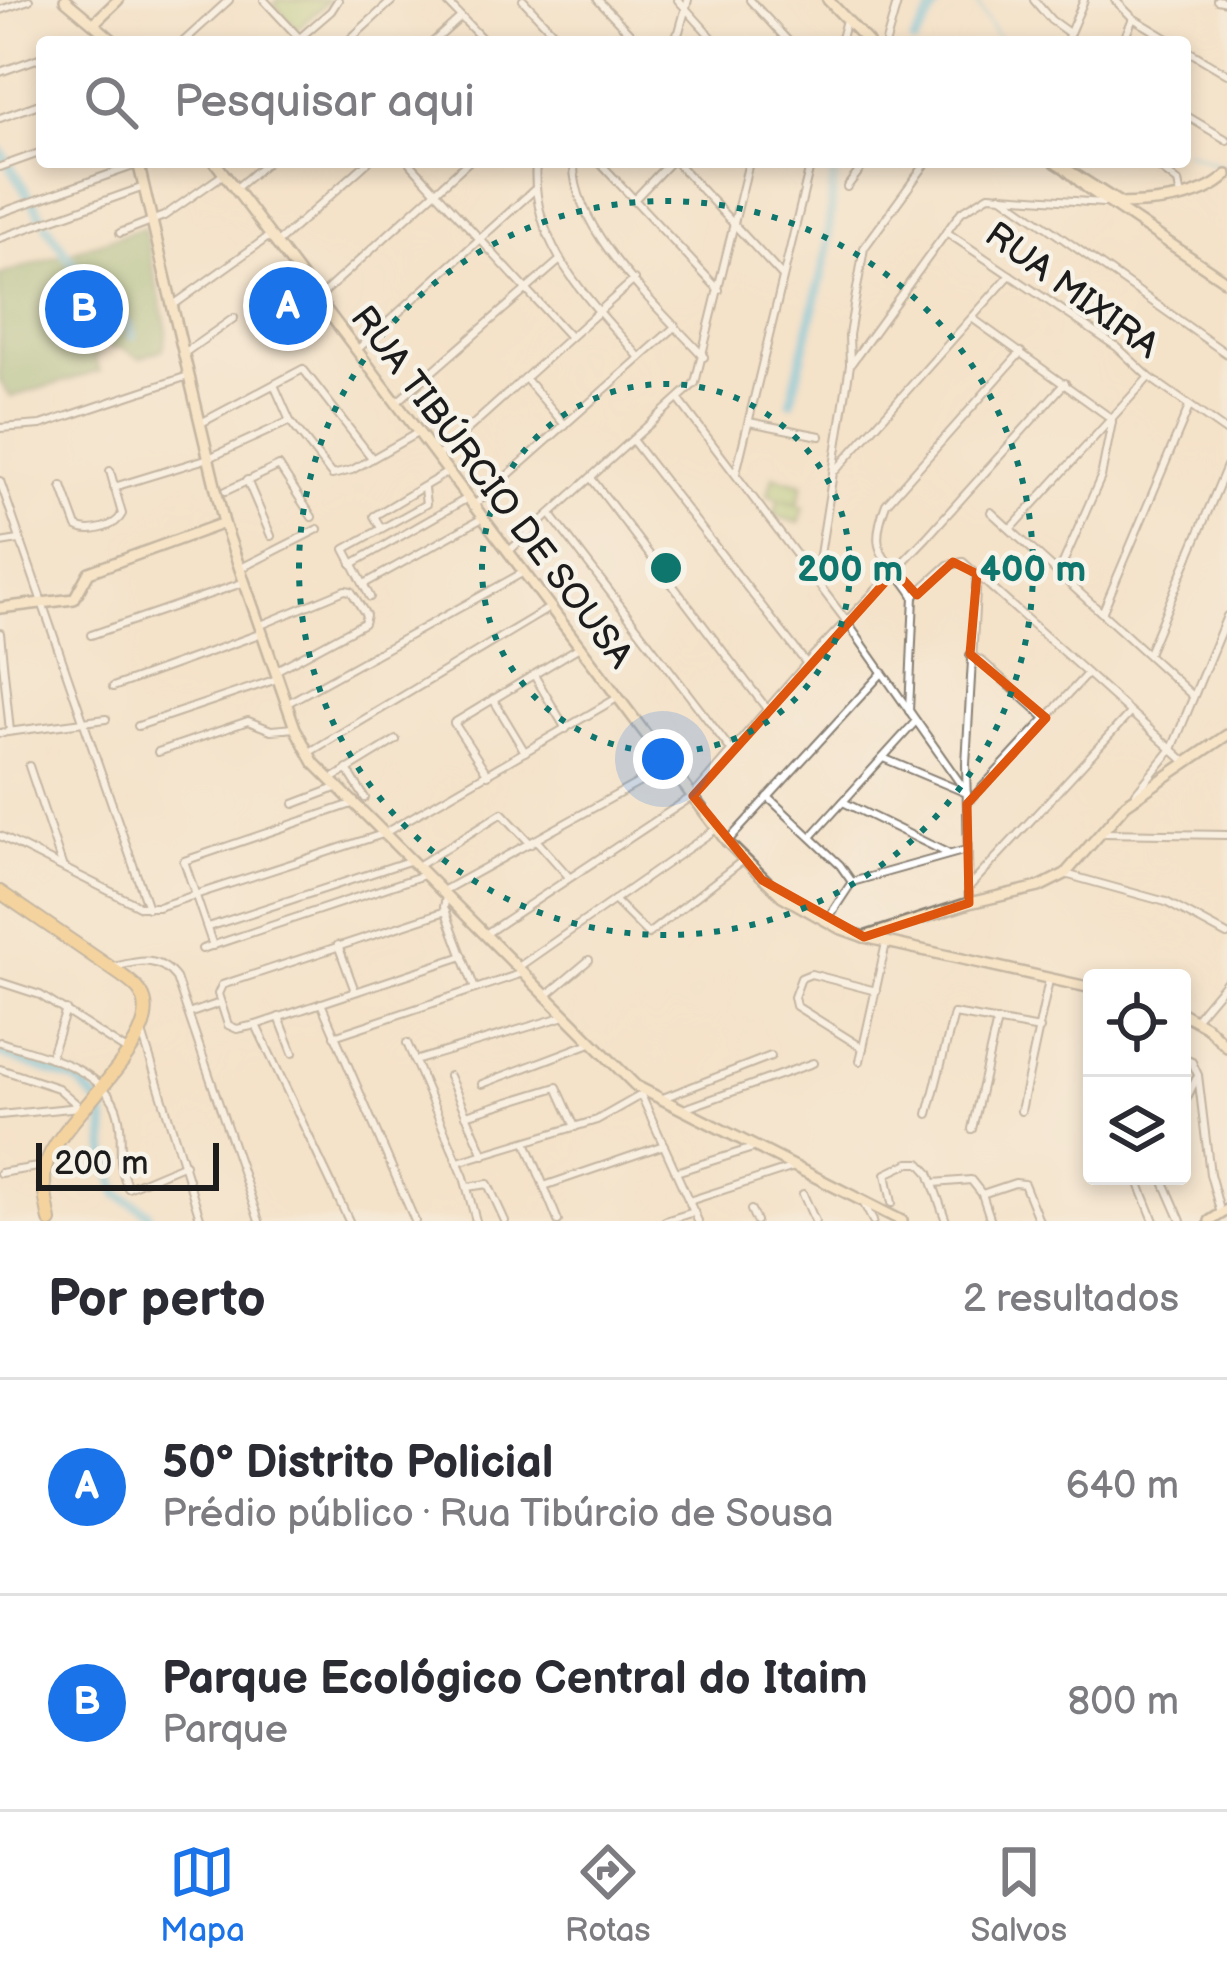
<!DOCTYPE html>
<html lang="pt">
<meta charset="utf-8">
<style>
:root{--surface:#fff;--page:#f7f7f7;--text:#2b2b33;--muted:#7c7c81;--line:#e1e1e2;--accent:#1a73e8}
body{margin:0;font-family:"Balsamiq Sans",sans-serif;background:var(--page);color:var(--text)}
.controls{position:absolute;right:36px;bottom:36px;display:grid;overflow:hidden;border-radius:12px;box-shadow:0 6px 18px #0003}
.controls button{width:108px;height:108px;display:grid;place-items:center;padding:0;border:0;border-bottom:3px solid var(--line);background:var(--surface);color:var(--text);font:60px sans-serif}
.scale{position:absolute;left:36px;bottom:30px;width:183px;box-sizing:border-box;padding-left:12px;border:6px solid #1c1c1c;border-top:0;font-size:33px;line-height:42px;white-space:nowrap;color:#1c1c1c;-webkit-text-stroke:9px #f7f3e8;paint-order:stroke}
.you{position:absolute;left:663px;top:759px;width:42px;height:42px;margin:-30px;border:9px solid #fff;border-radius:50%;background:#1a73e8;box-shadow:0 0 0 18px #1a73e833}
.badge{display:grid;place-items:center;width:78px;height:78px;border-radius:50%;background:var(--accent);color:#fff;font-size:39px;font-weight:700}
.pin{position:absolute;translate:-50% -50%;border:6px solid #fff;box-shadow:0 3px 12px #0006}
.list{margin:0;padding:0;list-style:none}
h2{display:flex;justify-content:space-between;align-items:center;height:156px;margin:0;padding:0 48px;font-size:51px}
h2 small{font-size:39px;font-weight:400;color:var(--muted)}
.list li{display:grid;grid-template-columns:78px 1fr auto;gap:36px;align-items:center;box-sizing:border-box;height:216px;padding:0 48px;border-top:3px solid var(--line)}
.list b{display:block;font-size:45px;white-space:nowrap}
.list p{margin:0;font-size:39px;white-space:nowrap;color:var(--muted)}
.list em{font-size:39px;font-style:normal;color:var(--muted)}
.icon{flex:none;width:66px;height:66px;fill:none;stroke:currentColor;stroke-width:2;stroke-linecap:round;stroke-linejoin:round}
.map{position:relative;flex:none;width:1227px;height:1221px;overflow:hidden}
.search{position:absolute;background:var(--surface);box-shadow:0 6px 18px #0003;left:36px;right:36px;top:36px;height:132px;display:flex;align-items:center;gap:30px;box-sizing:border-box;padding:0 42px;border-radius:12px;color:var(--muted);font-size:45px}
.sheet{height:588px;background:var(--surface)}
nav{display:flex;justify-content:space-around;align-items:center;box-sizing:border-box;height:168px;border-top:3px solid var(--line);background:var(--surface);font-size:33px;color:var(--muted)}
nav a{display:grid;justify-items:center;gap:6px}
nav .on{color:var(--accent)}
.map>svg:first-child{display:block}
.green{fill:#a1c771;stroke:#5e7246;stroke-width:3}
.forest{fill:#80ac63;stroke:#4e6440;stroke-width:3}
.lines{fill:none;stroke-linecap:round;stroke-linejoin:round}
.stream{stroke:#63bfe1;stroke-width:3}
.river{stroke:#63bfe1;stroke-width:10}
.street-casing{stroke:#887f72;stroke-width:10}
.secondary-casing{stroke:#887f72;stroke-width:14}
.primary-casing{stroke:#887f72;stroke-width:16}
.street{stroke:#fff;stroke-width:6}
.secondary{stroke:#fbe6c4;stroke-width:9}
.primary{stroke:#f5c16b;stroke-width:12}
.marked{fill:none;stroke:#de560d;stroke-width:9;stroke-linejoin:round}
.ring{fill:none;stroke:#0f766e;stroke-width:6;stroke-dasharray:6 12}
.labels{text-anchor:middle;stroke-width:9;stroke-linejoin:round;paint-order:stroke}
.street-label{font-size:36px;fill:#1c1c1c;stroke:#f7f3e8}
.centre{fill:#0f766e;stroke:#f7f3e8;stroke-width:6}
.ring-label{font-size:36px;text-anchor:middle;font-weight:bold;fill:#0f766e;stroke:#f7f3e8;stroke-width:9;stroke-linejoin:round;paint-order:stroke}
</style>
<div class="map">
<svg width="1227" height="1221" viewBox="0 0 1227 1221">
<rect width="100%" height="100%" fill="#f7f3e8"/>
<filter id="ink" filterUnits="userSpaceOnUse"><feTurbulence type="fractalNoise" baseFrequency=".00833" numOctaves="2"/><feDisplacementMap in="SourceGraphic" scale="24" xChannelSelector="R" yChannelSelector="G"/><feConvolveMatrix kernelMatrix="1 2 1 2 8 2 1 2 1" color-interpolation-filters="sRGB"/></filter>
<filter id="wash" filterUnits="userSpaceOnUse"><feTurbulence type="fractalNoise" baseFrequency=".004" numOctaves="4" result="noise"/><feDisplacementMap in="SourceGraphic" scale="48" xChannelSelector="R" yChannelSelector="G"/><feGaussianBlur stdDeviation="2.7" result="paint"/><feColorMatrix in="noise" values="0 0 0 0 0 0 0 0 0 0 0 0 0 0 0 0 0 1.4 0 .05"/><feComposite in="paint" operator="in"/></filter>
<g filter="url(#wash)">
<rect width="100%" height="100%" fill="#f4e2c9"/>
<g class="green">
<path d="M279 0H329L297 29 274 4Z"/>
<path d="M773 476 803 484 798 503 783 500 804 507 799 523 774 515 779 499 768 495Z"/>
</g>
<path class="forest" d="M144 228 167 331 163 349 140 358 122 348 103 347 94 359 100 371 11 397 0 381V275Z"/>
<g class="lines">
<g class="stream">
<path d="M975 0 1001 42"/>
<path d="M1185 151 1227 168"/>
</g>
<g class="river">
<path d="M914 42 940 0"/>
<path d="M0 150 42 217"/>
<path d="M47 226 88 286 129 326 132 335"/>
<path d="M791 401 827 252 835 162"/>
<path d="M0 1053 78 1081 103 1107 107 1156 118 1194 147 1212 150 1221"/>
</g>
</g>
</g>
<g filter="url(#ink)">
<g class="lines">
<g class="street-casing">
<g id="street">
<path d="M264 0 303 42"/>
<path d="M445 0 485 42"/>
<path d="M523 0 562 42"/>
<path d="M598 0 638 42"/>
<path d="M678 0 716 42"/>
<path d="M750 0 789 42"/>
<path d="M1034 0 1051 20 1069 33"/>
<path d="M1115 0 1133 18 1173 42"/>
<path d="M1217 0 1227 2"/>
<path d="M0 10 29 0"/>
<path d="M83 42 102 34"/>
<path d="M183 42 229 0"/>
<path d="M295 42 331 11 338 0"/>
<path d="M347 42 393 0"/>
<path d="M433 42 461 17"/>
<path d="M670 42 679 32 688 0"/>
<path d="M840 42 846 20"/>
<path d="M886 42 898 0"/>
<path d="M1066 42 1084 0"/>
<path d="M1123 42 1133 18"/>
<path d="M1185 49 1227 74"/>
<path d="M0 72 42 57"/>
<path d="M1185 115 1227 140"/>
<path d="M0 118 42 103"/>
<path d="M409 162 569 336"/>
<path d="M536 162C529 245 590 300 640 358"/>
<path d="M574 162C571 230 661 310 704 357"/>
<path d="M599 162 719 290"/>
<path d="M676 162 783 277"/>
<path d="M1152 162 1178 182 1181 197"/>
<path d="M0 167 42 152"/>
<path d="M847 187 866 162"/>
<path d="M235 189 267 162"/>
<path d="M1001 195 1227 354"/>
<path d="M633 201 670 162"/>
<path d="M0 213 139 164"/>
<path d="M946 232 1117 347 1149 377 1227 432"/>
<path d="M120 233 164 216 224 174"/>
<path d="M0 238 144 187"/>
<path d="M277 243 368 162"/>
<path d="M318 298 468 162"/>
<path d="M172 306 271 235"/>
<path d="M972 318 1112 419"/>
<path d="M358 349 534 190"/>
<path d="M183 354 234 318"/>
<path d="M850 364 849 335 864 248 927 162"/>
<path d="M525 378 565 425"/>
<path d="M275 387 290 421 332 475 352 470 419 432"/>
<path d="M679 400 844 618 967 793"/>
<path d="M396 403 558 262"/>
<path d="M749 422 820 436"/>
<path d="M201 423 303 369 372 458"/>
<path d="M0 428 41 425 188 376"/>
<path d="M633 441 807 664"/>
<path d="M437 457 634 280"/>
<path d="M836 470 1010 275"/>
<path d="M736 473 811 162"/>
<path d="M591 478 767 709"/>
<path d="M247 480 271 536"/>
<path d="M0 481 148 908"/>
<path d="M62 486 77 527C90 534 116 527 122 514L110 471"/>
<path d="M114 487 209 458 290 421"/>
<path d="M226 491 279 466 312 517"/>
<path d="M472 507 676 326"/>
<path d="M991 512 1193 696"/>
<path d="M551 515 731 750"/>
<path d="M381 528 374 516 448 472"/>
<path d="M1011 529 1149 377"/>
<path d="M0 543 19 540"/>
<path d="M509 551 695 383 749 162"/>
<path d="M352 564 466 499"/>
<path d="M241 568 318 529"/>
<path d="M1059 572 1101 477 1112 422"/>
<path d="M816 580 850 365 961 212 989 195 1103 203"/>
<path d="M364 584 481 519"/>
<path d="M914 596 948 565 963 562 1187 763"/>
<path d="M914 596C890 556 865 559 886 504L1021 352"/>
<path d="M370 597 345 549 426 504 424 489"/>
<path d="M1103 611 1189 407"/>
<path d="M261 625 345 590 351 591 366 615 364 623 275 671"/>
<path d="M0 633 10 731"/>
<path d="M91 635 245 582"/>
<path d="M1149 651 1227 466"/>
<path d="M970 655 983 662 1046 718"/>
<path d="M534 675 566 729"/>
<path d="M113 687 262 633"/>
<path d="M493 699 525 752"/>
<path d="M286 704 524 572"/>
<path d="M909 711 914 596"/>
<path d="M138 726 277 679"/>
<path d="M0 733 106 719"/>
<path d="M158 752 248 721 271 730 295 728"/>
<path d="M308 753 551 607"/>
<path d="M883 758 964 792"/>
<path d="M29 766 62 865"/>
<path d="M347 769 365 798"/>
<path d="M488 775 454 723 581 646"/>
<path d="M332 779 396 740"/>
<path d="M1136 793 1172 749 1227 616"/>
<path d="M768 797 840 865 852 882"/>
<path d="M843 802 947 853"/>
<path d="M294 804 336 788"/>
<path d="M967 804 1086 675"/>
<path d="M1102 833 1227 835"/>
<path d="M0 836 141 907H158L383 834 619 697"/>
<path d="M811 837 916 721"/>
<path d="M537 841 569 877"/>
<path d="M727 842 882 673"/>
<path d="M416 867 502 813 531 844"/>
<path d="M1065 874 1166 902 1227 935"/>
<path d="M970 886 1130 713"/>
<path d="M441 892 669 766"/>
<path d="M446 897 444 907 475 989"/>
<path d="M614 900 648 934 742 861"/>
<path d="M969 903 966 764 977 574"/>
<path d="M446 911 222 985 218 994 228 1025 237 1029 256 1025 463 956"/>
<path d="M827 920 852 882 966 850"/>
<path d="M208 927 409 861"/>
<path d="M484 935 693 796 813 656 927 537 1065 383"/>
<path d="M338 945 355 991"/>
<path d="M213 946 184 861 352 804"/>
<path d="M202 949 424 875"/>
<path d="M114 967C139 961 158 955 176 978L259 1221"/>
<path d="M517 968 716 829"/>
<path d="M0 982 40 995 127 1051"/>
<path d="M546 996 589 960"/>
<path d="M321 1003 415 1221"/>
<path d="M191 1013 220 1003"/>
<path d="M279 1017 293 1053"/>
<path d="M1195 1019 1227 981"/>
<path d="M256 1025 349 1221"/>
<path d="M143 1036 201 1221"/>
<path d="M334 1036 523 973"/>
<path d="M0 1042C38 1054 107 1068 118 1114 125 1140 115 1160 128 1188L185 1164"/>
<path d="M407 1043 464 1177 476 1221"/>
<path d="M863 1048 796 1006 794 997 801 978 811 974 876 991"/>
<path d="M50 1058 66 1010"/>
<path d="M1182 1058 1192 1062 1198 1075 1210 1174 1221 1214"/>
<path d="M414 1061 565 1016"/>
<path d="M860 1061 886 943"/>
<path d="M0 1069 58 1088 80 1107"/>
<path d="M449 1076 484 1155"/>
<path d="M482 1084 593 1042"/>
<path d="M641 1095 698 1221"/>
<path d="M663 1098 771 1056"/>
<path d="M1182 1108 1196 1079"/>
<path d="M684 1109 813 1063"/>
<path d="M1021 1111 1049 980"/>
<path d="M928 1114 954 1014 1040 1029"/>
<path d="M0 1115 80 1107"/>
<path d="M466 1115 557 1087 575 1127"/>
<path d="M972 1129 997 1021"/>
<path d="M526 1142 558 1221"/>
<path d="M458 1162 597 1120 641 1095"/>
<path d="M676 1172 753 1148"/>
<path d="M0 1173 44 1166"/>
<path d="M1136 1176 1154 1221"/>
<path d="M1164 1182 1181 1221"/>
<path d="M934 1183 971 1180 982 1194 991 1221"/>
<path d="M544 1186 664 1145"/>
<path d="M467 1187 488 1184 505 1221"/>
<path d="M803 1194 815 1221"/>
<path d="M982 1194 1015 1183 1024 1184 1039 1221"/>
<path d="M689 1201 794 1167"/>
<path d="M892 1203 886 1174 909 1163H920L929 1173 946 1221"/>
<path d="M864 1204 873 1221"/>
<path d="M751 1210 756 1221"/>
<path d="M665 1221 694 1212"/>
</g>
</g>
<g class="secondary-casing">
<g id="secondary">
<path d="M65 0 115 42"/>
<path d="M828 0 868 42"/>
<path d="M94 23 118 0"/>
<path d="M138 162 224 523 295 728 314 763 636 1086 902 1221"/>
<path d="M215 162 727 842 782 896 839 928 864 937 1092 988"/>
<path d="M1055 162 1120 203"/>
<path d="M1067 170 1086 187 1227 282"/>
<path d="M1113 204C1149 204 1201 201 1227 175"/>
<path d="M0 608 74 599 89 572 224 523"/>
<path d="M864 937 969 903 1039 887 1065 874 1126 804 1227 735"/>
<path d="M1182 1013 1207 1027 1227 1047"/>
<path d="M1210 1221 1227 1210"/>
</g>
</g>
<g class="primary-casing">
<path id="primary" d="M0 892 121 975C128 980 137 986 141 993 170 1039 58 1119 46 1165 41 1182 47 1204 50 1221"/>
</g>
<use href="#street" class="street"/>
<use href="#secondary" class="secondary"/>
<use href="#primary" class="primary"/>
</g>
</g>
<path d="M0 0H1227V1221H0ZM953 562 977 574 970 654 1046 718 967 804 969 903 864 937 762 880 693 796 895 571 917 595Z" fill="#f4e2c9" fill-opacity=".55" fill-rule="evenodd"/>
<path class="marked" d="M953 562 977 574 970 654 1046 718 967 804 969 903 864 937 762 880 693 796 895 571 917 595Z"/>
<g class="ring">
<circle cx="666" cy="568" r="184"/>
<circle cx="666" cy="568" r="367"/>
</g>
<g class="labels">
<g class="street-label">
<text transform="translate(1073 289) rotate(36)" y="13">RUA MIXIRA</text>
<text transform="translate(493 486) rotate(53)" y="13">RUA TIBÚRCIO DE SOUSA</text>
</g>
</g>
<circle cx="666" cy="568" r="18" class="centre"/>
<g class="ring-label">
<text x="850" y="581">200 m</text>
<text x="1033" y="581">400 m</text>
</g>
</svg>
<div class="controls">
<button><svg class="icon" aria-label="locate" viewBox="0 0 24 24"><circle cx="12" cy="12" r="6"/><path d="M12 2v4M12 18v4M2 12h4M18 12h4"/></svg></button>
<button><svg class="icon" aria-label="layers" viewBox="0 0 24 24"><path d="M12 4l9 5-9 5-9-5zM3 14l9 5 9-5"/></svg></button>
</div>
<div class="scale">200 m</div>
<div class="you"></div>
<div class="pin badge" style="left:288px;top:306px">A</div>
<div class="pin badge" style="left:84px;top:309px">B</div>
<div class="search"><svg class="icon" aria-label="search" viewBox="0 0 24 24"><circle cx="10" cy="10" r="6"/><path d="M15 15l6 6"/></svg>Pesquisar aqui</div>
</div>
<section class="sheet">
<h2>Por perto<small>2 resultados</small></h2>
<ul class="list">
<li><span class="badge">A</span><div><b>50º Distrito Policial</b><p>Prédio público · Rua Tibúrcio de Sousa</p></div><em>640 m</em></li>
<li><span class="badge">B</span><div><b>Parque Ecológico Central do Itaim</b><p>Parque</p></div><em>800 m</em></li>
</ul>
</section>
<nav>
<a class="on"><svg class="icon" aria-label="map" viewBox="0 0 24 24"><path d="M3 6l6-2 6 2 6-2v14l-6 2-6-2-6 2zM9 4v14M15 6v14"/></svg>Mapa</a>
<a><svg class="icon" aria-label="directions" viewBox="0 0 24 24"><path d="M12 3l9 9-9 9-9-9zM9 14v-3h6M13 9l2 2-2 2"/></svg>Rotas</a>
<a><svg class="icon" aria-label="saved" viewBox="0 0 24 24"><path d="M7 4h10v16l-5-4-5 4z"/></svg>Salvos</a>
</nav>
